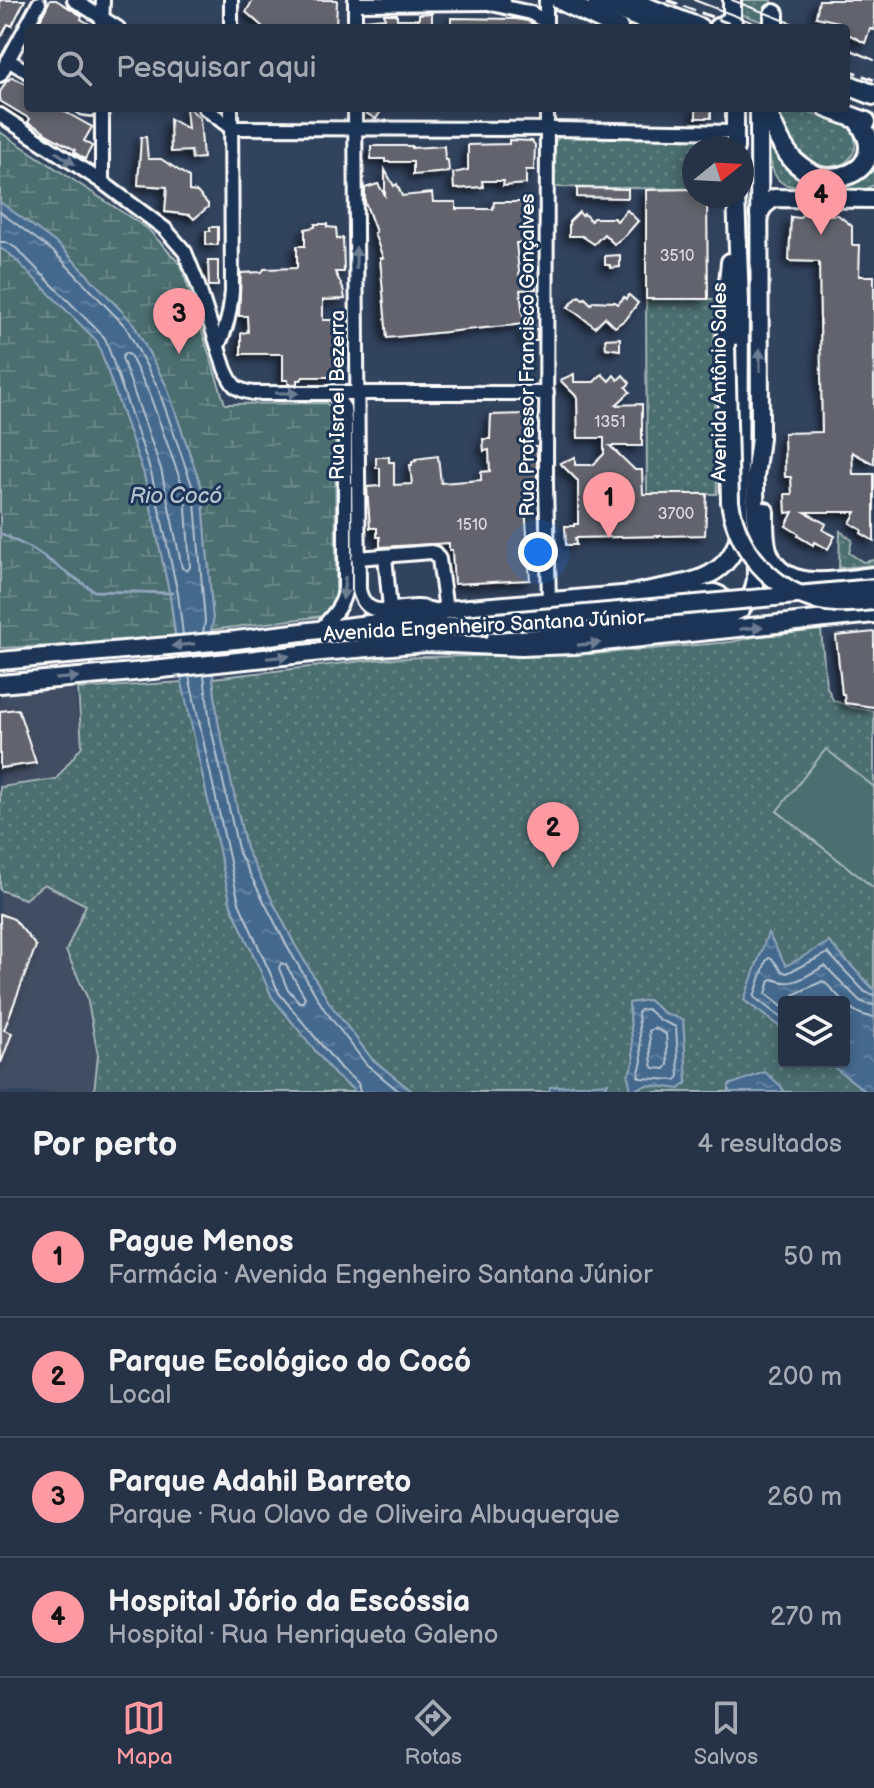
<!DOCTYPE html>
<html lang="pt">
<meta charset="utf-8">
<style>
:root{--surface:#263246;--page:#323e51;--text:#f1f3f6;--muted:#a4aab3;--line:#424d5f;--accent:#ff9aa2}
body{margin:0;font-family:"Balsamiq Sans",sans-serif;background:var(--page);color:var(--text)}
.controls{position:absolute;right:24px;bottom:24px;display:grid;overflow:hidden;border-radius:8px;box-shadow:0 4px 12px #0003}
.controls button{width:72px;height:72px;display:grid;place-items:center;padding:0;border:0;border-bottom:2px solid var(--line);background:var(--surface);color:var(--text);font:40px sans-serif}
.compass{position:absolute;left:682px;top:136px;width:72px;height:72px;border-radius:50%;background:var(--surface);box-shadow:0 4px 12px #0003;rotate:72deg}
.you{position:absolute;left:538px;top:552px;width:28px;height:28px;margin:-20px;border:6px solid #fff;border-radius:50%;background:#1a73e8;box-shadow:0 0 0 12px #1a73e833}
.badge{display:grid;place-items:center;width:52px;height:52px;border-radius:50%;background:var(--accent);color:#111;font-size:26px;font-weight:700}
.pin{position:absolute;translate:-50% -66px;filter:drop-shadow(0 2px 4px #0008)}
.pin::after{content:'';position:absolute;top:42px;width:28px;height:24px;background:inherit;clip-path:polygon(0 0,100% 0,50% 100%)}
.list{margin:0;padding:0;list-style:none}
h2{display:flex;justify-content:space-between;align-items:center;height:104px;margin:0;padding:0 32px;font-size:34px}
h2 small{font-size:26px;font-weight:400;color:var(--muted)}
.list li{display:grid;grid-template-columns:52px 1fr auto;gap:24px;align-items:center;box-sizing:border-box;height:120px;padding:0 32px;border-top:2px solid var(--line)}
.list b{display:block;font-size:30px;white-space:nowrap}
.list p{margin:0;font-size:26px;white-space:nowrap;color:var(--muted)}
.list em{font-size:26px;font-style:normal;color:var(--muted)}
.icon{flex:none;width:44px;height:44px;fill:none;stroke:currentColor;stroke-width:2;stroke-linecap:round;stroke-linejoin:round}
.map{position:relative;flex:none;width:874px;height:1092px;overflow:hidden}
.search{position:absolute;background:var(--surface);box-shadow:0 4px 12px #0003;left:24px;right:24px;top:24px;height:88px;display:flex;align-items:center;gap:20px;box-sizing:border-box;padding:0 28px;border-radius:8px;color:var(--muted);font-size:30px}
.sheet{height:584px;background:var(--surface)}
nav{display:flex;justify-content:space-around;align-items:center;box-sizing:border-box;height:112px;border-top:2px solid var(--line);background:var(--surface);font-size:22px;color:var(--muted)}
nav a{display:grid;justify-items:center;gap:4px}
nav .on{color:var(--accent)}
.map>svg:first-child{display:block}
.built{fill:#414d62}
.green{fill:url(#green-dots);stroke:#a5b6b8;stroke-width:2;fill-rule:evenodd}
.wetland{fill:url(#wetland-marsh);stroke:#a5b6b8;stroke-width:2}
.pitch{fill:#4b6e70;stroke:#a5b6b8;stroke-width:2}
.water{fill:url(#water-ripples);stroke:#8fa5bb;stroke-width:2}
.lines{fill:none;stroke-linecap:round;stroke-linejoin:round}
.shore{stroke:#b5c3d1;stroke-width:2}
.stream{stroke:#8fa5bb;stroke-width:3}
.building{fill:#63646d;stroke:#fff;stroke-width:2;filter:url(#shadow)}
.minor-casing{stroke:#fff;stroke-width:18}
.major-casing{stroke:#fff;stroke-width:22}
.highway-casing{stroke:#fff;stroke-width:24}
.minor{stroke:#1d3557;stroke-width:12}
.major{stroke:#1d3557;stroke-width:16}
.highway{stroke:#1d3557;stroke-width:18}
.tram{stroke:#fff;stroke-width:2}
.rail{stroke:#fff;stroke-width:3;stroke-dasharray:12 6;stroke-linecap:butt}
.major-bridge-casing{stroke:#fff;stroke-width:22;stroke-linecap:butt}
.major-bridge{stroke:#1d3557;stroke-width:16}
.oneway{fill:#6c7c92}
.labels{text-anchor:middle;stroke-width:6;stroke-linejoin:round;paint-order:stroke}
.number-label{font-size:16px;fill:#d8d8da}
.street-label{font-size:20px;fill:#fff;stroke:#1d3557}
.water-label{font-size:22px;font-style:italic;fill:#b5c3d1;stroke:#1d3557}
</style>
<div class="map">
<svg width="874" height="1092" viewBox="0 0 874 1092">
<defs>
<pattern id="green-dots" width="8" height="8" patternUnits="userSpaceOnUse" patternTransform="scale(2)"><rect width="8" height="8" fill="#4b6e70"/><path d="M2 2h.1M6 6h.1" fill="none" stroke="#668485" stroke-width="1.8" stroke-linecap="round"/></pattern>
<pattern id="wetland-marsh" width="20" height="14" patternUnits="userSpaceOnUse" patternTransform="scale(2)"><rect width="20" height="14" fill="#4b6e70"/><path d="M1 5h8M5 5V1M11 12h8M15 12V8" fill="none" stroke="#668485"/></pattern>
<pattern id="water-ripples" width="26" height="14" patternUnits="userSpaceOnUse" patternTransform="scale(2)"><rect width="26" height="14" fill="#45698d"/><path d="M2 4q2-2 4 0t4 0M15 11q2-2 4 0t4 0" fill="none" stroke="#61809e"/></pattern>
<filter id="shadow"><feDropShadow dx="-4.5" dy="4.5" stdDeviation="4" flood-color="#0009"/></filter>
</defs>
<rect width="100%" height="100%" fill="#32435e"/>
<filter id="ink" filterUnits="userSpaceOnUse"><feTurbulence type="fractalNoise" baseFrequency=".0125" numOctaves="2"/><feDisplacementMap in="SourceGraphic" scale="16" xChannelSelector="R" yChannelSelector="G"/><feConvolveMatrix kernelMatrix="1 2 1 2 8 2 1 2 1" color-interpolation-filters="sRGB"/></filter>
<g filter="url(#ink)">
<g class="built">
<path d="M73 684 82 746 56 779 0 787V692Z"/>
<path d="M44 884 86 905 66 951 87 997 98 1055 94 1092H0V890L25 899Z"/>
</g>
<g class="green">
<path d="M741 0H772L763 22 741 14Z"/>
<path d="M777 108C800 108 810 113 831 120 836 121 844 123 848 126 874 152 828 195 792 141 785 131 780 120 777 108Z"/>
<path d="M560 137 723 138 725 140V148H694V189L553 187V143Z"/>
<path d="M773 149C777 156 781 164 787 170 812 193 856 197 874 164V185C871 186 865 190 862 191 853 192 792 188 784 184 772 177 770 163 769 150Z"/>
<path d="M646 299H716L714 342 717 494H647Z"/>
<path d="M840 531 852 540 849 553 863 562 874 560V565L839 568Z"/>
<path d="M821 630 826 685 833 700 851 707 874 711V787L826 750 777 811 874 888V990L829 942 744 1000 784 1030V1062H827L867 1092H784L781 1086 730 1084 729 1092H603L607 1084 551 1087 549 1092H413L372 1059 330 1004 295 945 246 849 218 722 213 678 372 660 421 657 594 654 731 642 754 637ZM648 1000 664 1013 683 1020 687 1082 680 1088 647 1085 628 1076 634 1062 629 1003Z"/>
<path d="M182 682 231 905 272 997 335 1075 356 1092H94L98 1055 87 997 66 951 86 905 44 884 25 899 0 890V787L56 779 82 746 78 689Z"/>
</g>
<g class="wetland">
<path d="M0 132 148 229 181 265 225 404 326 403 335 411 336 600 324 616 211 630 213 622 202 489 166 385 133 323 60 246 0 202Z"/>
<path d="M0 248 10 254 97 341 144 474 170 596 175 636 76 645 0 648Z"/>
</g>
<path class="pitch" d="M826 749 874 787V888L777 811Z"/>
<g class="water">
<path d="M0 202 60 246 133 323 166 385 202 489 213 622 211 630 213 678 218 722 246 849 295 945 330 1004 372 1059 413 1092H356L335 1075 272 997 231 905 182 682 170 596 144 474 97 341 10 254 0 248Z"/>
<path d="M768 933 786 966 829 942 874 990V1092H867L827 1062H844V1002H784V1030L744 1000Z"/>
<path d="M648 1000 664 1013 683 1020 687 1082 680 1089 647 1085 631 1091 628 1076 634 1061 629 1003Z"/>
<path d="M765 1072 781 1086 784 1092H729V1085Z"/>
<path d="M608 1083 603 1092H549L550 1087Z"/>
</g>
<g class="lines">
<g class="shore">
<path d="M0 212 54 252 126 327 158 388 194 491 205 621 203 633"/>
<path d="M0 242H6L16 248 105 338 151 472 178 594 183 635"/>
<path d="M125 353 130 355 149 393 185 493 190 567 187 571 182 568 161 469 122 358Z"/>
<path d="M204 675 210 723 239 853 288 948 324 1009 366 1064 400 1092"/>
<path d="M189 676 239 903 279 993 341 1069 358 1083 360 1092"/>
<path d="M281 963 286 965 305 997 303 1002H299L287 988 279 968Z"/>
<path d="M797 1002 793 998 795 994 823 981C840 995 850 1016 874 1017"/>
<path d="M784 1008 766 994 770 980 773 979C794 989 807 974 825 966L860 1001 867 1004 874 1005"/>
<path d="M647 1009 660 1020 676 1027 679 1076 676 1080 641 1078 638 1076 642 1061 638 1013 640 1010Z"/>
<path d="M784 1020 754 997 766 961 769 958C778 960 777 972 787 973L828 953 865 992 874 995"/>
<path d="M654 1028 666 1034 668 1065 665 1069 654 1068 652 1065 649 1031Z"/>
</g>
<path class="stream" d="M0 533 34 550 94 591 172 593"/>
</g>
<g class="building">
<path d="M0 0H25L12 26 8 24 0 39Z"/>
<path d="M50 0H56L82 16 81 19 93 26V28H41L37 26Z"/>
<path d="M253 0H337L336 28H264L246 12Z"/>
<path d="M819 0H874V30L870 29 865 43 846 33V28H838L839 22 816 17Z"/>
<path d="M432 13V28H364V20L385 18 384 14H397V19H419V14Z"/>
<path d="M451 18 516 19 528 21 532 24V28H451Z"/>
<path d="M12 77 28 85V108H58L92 127 84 141 92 146 85 159 74 152 75 150 43 132 44 131 28 122 30 119 0 101V92L6 82Z"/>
<path d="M186 108H189L200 118 203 158 192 159 191 151 171 152 170 119 188 129Z"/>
<path d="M364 108H383L376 119 364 112Z"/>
<rect x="696" y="108" width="15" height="10"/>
<path d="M141 137H146L148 159H161L189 177V191L197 192 208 204V207L194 219 190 215 165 212 167 187 138 185Z"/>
<path d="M509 140 532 141 535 145 534 170H526V184L503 186 504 181H482L483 187 454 189 453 173 468 170V145L509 144Z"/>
<path d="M371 146H412V148L444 146 445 160H448L449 172 413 175V162H385V159H371Z"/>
<path d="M385 170 394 186 397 184 402 196 432 193 433 202H456V209H493L494 202H527V243H516L520 281 535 280 536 289 520 290 524 324 387 338 380 258H383L374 233 376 232 365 202V188L378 184 385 195Z"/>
<path d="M577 188 628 189V198L577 197Z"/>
<path d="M694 189V196H707L708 299H646V190Z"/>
<path d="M627 210 638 221 626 235 614 244 604 234 594 244 582 236H569V222L579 212 582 216 584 214 591 221 593 218H614L617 221Z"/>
<path d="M803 214 838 215 852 226V245H860L859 276H874V464L852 452 853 474H874V541L861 533 862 530 850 523 856 512H805L826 524 823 530 835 536 828 549 814 542 813 545 798 536 799 534 786 526 793 512 786 513 785 494H792L791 477H785L784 433 822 432 819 262 789 261 791 217 799 218Z"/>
<path d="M315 224H327V227L336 228 337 239 343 238 344 272H335L343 288 345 299 323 300V320H332V323H337L338 377H303L301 380H297V384H288V380H283V354H241V333L248 332 247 316H239L241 273 262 272 264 269 297 268V246H305V229L315 227Z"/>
<path d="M210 227H218V245H206V231H210Z"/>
<path d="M620 255V267L611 268 610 265H605V256Z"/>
<path d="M208 261H218V286H209Z"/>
<path d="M629 295 638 303 627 318 615 327 605 317 595 327 568 307 579 296 583 299 585 298 591 304 594 301 615 302 618 304 624 297 626 299Z"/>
<path d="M534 323V329H537V341H524V324Z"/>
<path d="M620 338V350L606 348 605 339Z"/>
<path d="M574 374V382H594L602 374 609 381 614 375 618 380 623 375 630 383 626 387 630 392 616 405 642 404V446H610L635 470H642L643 494H707L705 535 575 538 576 545H566L565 526H574V524H578V481L560 463 575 457V465H593L604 454V438H578L577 397 560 380Z"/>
<path d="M526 414 527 446H537V489H524L530 580 454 584 452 550H449V543L380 547V537H377V528H370L367 487 380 486V468H376V457H389V462H394V485L412 484 410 465H412V462L416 461 415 459 438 456 441 483 481 480V472L490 471 489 450 484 451 483 439H490L491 415Z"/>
<path d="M874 632V707L845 703 844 694H842L836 636Z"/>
<path d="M18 709 36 763 0 768V711Z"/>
<path d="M0 914 14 919 36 946 4 1030 12 1033 1 1063Z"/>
</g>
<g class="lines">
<g class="minor-casing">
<g id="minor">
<path d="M74 0 118 28"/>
<path d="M231 0V28"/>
<path d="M355 4 489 3 504 0"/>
<path d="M492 4 531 13 546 22"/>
<path d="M546 25V0"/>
<path d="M102 28 103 0"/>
<path d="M355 28V0"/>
<path d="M8 60 28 72"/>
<path d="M0 75 39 3"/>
<path d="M83 108 92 109"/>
<path d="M102 108V182"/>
<path d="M205 108 231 128 555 129 735 132"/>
<path d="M355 108 359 590C367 623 394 605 419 607 425 607 432 610 438 611"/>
<path d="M547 108 546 485 549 601"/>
<path d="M0 115 102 182 165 229 185 252 197 282 225 369C232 385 235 390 253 393H547"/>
<path d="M218 346C227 328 230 312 232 291L231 108"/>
<path d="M385 556 390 609 388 616"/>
<path d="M358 558 431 552 435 553 439 559 446 610"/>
<path d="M319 631C330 618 342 608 345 591V422L344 408 333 392"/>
</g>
</g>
<g class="major-casing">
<g id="major">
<path d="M732 0V28"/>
<path d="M735 108V148"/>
<path d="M759 214 764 206 774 198 874 199"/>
<path d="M726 344V302L730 262"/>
<path d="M765 511C765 525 764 543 770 555 786 594 842 579 874 576"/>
<path d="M667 597 714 593 719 595 724 600 721 609"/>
<path d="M366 635 464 625"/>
<path d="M496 637 626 625H656L721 619 741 609 753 592 756 580 755 477 760 438 759 108"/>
<path d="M0 661 236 640 419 618 446 610 633 594C672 583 728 587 739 535L740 302 736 196"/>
<path d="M0 684 134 672 321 652 427 643 520 647 574 645 874 614"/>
</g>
</g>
<g class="highway-casing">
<g id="highway">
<path d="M560 0 618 28"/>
<path d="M597 0 664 28"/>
<path d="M627 0 699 28"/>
<path d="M718 28 732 21"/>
<path d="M774 28V14"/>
<path d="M846 84 874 95"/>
<path d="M765 108C773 126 781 148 795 162 801 167 809 173 816 176 836 182 868 174 869 148 870 138 863 128 858 120"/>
<path d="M828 108 866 122"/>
</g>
</g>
<use href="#minor" class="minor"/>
<use href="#major" class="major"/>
<use href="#highway" class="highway"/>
<g class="tram">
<path d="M694 0 767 28"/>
<path d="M732 0 804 28"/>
<path d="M846 48 874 60"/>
</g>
<g class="rail">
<path d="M667 0 741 28"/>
<path d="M846 69 874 80"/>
</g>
<g class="major-bridge-casing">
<g id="major-bridge">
<path d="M726 344 730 502C738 556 782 600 836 603 849 604 862 602 874 601"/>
<path d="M464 625 874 588"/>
</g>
</g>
<use href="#major-bridge" class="major-bridge"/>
</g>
<defs><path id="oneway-solid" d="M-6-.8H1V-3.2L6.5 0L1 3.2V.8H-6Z" transform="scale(2)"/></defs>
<g class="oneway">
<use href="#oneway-solid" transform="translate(65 158) rotate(33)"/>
<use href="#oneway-solid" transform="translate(356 258) rotate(-91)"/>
<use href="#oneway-solid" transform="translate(760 360) rotate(-90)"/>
<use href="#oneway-solid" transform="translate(287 393)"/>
<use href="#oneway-solid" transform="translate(344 588) rotate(96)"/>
<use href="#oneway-solid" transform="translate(751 628) rotate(-6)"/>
<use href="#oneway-solid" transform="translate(589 644) rotate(-5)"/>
<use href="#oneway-solid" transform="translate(183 645) rotate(175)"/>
<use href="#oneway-solid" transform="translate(278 657) rotate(-6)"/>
<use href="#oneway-solid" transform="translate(67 678) rotate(-5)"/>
</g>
</g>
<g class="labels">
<g class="number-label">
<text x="677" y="261">3510</text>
<text x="610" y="427">1351</text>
<text x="676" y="519">3700</text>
<text x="472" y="530">1510</text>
</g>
<g class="street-label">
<text transform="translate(527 355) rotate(-90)" y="7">Rua Professor Francisco Gonçalves</text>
<text transform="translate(719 382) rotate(-90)" y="7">Avenida Antônio Sales</text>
<text transform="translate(337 395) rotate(-90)" y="7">Rua Israel Bezerra</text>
<text transform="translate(484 625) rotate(-3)" y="7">Avenida Engenheiro Santana Júnior</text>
</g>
<g class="water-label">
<text x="176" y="503">Rio Cocó</text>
</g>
</g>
</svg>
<div class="controls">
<button><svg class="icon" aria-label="layers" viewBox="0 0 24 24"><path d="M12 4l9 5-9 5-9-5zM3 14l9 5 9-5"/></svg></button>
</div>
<svg class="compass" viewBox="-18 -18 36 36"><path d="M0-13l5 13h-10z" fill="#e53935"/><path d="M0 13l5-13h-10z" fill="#a4aab3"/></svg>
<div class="you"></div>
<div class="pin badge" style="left:609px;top:538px">1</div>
<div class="pin badge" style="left:553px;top:868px">2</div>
<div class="pin badge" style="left:179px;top:354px">3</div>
<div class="pin badge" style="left:821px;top:235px">4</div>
<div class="search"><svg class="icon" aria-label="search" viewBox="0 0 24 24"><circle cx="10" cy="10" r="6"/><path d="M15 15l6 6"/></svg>Pesquisar aqui</div>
</div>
<section class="sheet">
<h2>Por perto<small>4 resultados</small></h2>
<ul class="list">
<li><span class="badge">1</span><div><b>Pague Menos</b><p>Farmácia · Avenida Engenheiro Santana Júnior</p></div><em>50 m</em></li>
<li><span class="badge">2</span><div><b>Parque Ecológico do Cocó</b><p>Local</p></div><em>200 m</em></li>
<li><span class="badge">3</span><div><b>Parque Adahil Barreto</b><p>Parque · Rua Olavo de Oliveira Albuquerque</p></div><em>260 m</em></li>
<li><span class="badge">4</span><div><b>Hospital Jório da Escóssia</b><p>Hospital · Rua Henriqueta Galeno</p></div><em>270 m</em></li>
</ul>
</section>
<nav>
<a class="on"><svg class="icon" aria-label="map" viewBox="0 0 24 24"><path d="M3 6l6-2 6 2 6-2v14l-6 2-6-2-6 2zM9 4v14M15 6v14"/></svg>Mapa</a>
<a><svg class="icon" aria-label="directions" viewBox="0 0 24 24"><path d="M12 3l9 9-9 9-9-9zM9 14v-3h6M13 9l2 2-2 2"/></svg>Rotas</a>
<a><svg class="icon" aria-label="saved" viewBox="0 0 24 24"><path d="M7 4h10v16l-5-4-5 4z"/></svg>Salvos</a>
</nav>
